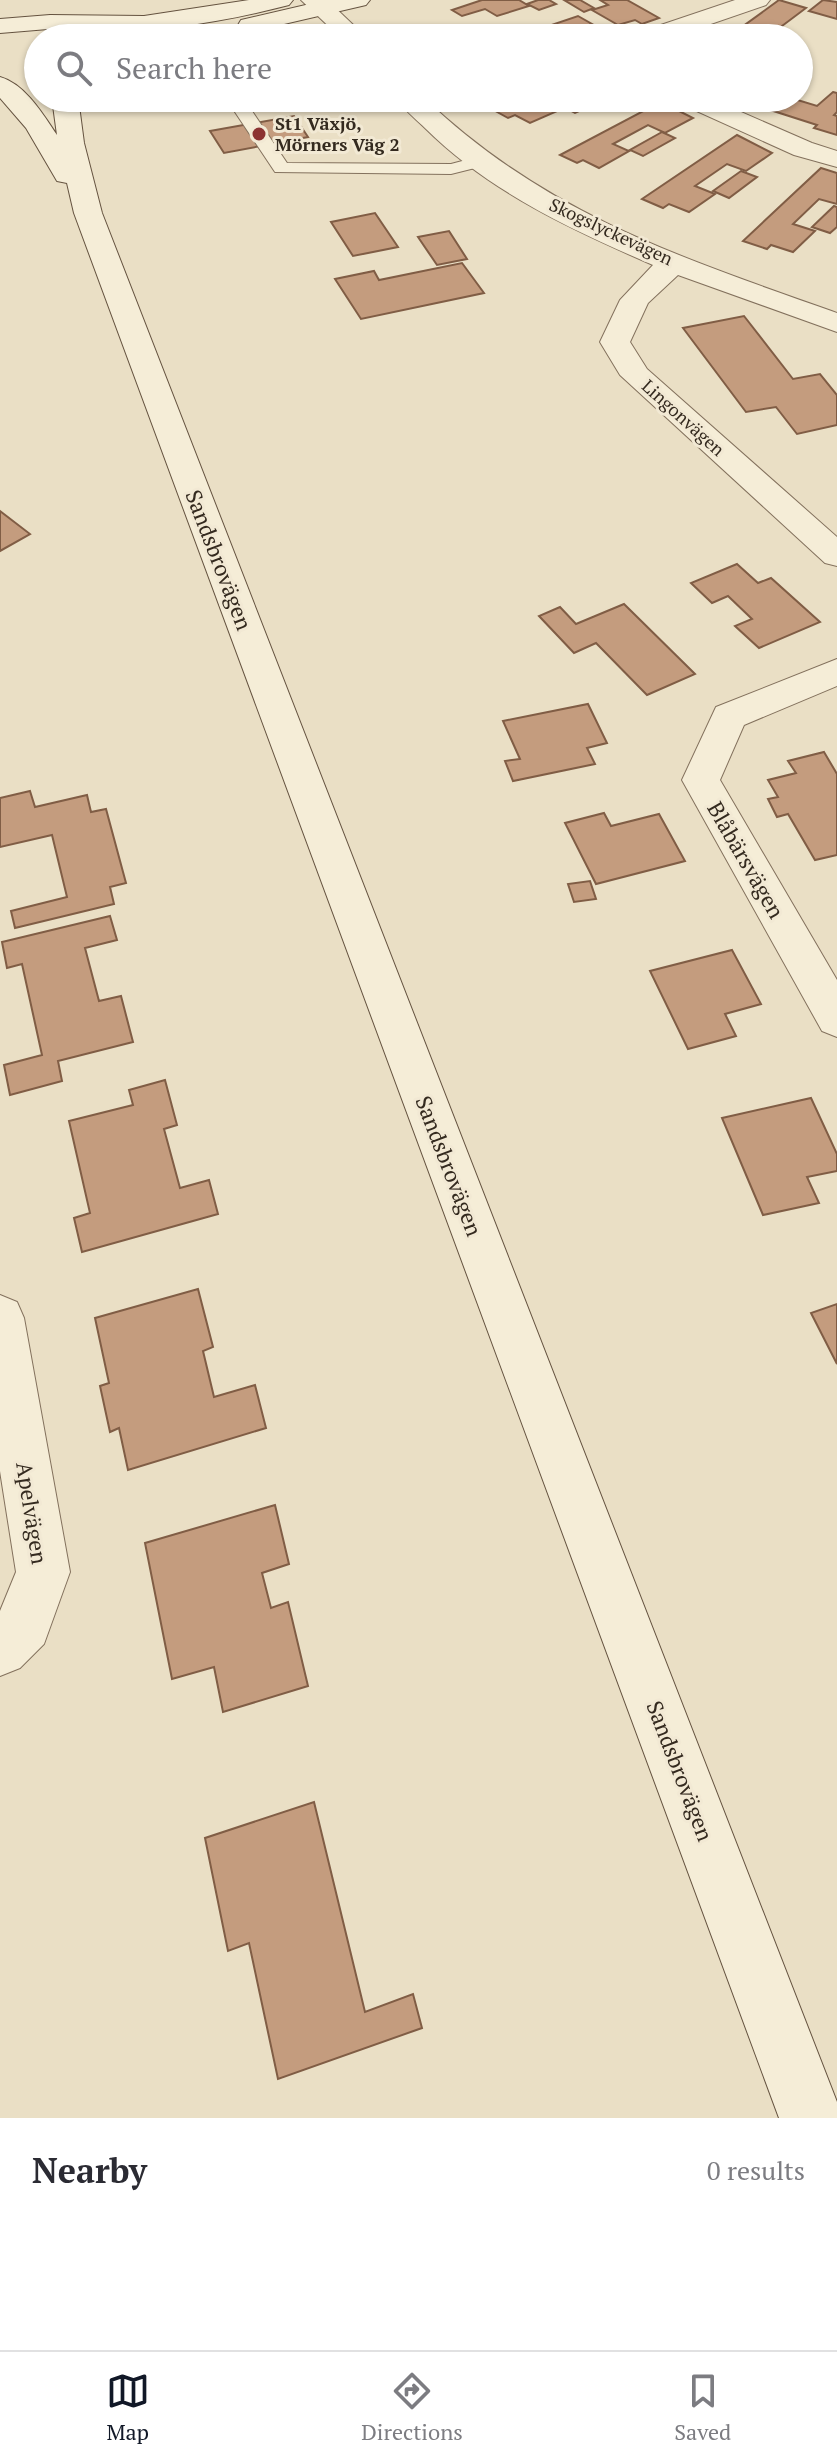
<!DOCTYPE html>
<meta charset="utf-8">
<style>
:root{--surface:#fff;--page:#f2f2f3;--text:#2b2b33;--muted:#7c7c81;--line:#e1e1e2;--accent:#111827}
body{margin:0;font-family:"PT Serif",serif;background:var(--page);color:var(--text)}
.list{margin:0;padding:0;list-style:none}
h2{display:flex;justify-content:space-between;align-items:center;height:104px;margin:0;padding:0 32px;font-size:34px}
h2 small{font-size:26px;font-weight:400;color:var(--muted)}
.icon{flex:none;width:44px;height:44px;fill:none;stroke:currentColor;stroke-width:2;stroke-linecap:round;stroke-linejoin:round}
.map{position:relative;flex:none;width:837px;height:2118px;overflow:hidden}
.search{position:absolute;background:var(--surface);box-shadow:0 2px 6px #0004;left:24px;right:24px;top:24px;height:88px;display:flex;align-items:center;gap:20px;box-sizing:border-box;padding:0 28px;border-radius:44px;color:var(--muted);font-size:30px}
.sheet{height:232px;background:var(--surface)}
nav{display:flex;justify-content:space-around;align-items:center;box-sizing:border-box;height:112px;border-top:2px solid var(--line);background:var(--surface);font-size:22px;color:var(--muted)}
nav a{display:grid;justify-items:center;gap:4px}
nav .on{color:var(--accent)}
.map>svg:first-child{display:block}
.building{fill:#c49c7e;stroke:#805d45;stroke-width:2}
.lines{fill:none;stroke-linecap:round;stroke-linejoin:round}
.lane-casing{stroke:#83715d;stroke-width:2}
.street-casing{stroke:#83715d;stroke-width:2}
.secondary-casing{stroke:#655340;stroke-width:2}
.lane{fill:#f5edd7;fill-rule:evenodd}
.street{fill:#f5edd7;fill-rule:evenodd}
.secondary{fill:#f5edd7;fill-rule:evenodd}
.poi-dot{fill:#8c3332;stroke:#f2e9d4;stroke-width:3}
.labels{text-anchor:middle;stroke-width:6;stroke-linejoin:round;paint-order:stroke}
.far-poi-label{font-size:18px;font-weight:bold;fill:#342a1f;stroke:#f2e9d4;text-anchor:start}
.far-street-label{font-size:18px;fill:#342a1f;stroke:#f2e9d4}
.street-label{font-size:22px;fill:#342a1f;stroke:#f2e9d4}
</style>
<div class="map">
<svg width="837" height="2118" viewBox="0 0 837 2118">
<rect width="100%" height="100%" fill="#eadfc5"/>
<g class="building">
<path d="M482 0H519L529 6 497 16 485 9 462 16 452 10Z"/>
<path d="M538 0H549L556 4 539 10 527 4Z"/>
<path d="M564 0H580L594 8 584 12Z"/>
<path d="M600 0H627L659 18 642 24 635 20 618 25 592 10 608 5Z"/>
<path d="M779 0 806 8 778 29 786 31 778 38H754L735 32Z"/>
<path d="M823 0 837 2V19L809 11Z"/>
<path d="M578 16 592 24 571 31 582 38H513Z"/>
<path d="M833 92 837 93V112L834 115 837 116V135L814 128 817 125 764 108 770 103 754 98H791L817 106Z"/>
<path d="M517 98H555L548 101 562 109 530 123 515 115 508 118 492 109Z"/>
<path d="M580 98H608L575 113 562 106Z"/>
<path d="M649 98H662L683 107 677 110 693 118 665 133 648 125 613 144 629 151 599 168 583 160 577 163 560 155 653 106 642 102Z"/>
<path d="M294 116 308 137 224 153 210 131Z"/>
<path d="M662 132 675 138 643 156 630 150Z"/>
<path d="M737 135 772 153 746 171 727 164 695 186 715 194 689 212 669 204 663 208 642 199Z"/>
<path d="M821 168 837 173V204L819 199 793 224 815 231 793 252 771 245 767 249 743 241Z"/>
<path d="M741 171 757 177 729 198 713 191Z"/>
<path d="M834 206 837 207V227L830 233 812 227Z"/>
<path d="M375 213 398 247 353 256 331 222Z"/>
<path d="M449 231 467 259 437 265 418 237Z"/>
<path d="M462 263 484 293 361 319 335 279 374 271 379 280Z"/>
<path d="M744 316 793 379 820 374 837 395V425L797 434 776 407 746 412 683 328Z"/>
<path d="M0 511 30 534 0 551Z"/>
<path d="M737 564 758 583 771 578 820 622 759 648 735 626 752 619 728 596 712 603 691 583Z"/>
<path d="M624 604 695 674 647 695 596 643 574 653 539 616 560 607 576 624Z"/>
<path d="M588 704 607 743 587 748 595 764 513 781 505 761 520 759 503 721Z"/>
<path d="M824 752 837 774V855L815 860 788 814 777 817 768 799 778 797 768 780 796 773 788 761Z"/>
<path d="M30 791 35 807 87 795 91 812 106 809 126 883 110 887 114 904 15 928 11 911 67 897 52 835 0 847V798Z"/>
<path d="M604 813 611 826 659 814 685 861 596 884 565 823Z"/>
<path d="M590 881 596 899 574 902 568 884Z"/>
<path d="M110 916 117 940 85 948 99 1001 121 996 133 1042 58 1061 62 1081 10 1095 4 1065 42 1055 22 964 7 968 2 942Z"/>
<path d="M732 950 761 1004 725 1014 736 1036 688 1049 650 971Z"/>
<path d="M165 1080 177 1125 164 1129 180 1188 209 1180 218 1214 82 1252 74 1218 90 1213 69 1121 133 1105 129 1090Z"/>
<path d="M811 1098 837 1154V1171L807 1177 819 1203 763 1215 722 1118Z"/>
<path d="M198 1289 213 1347 203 1351 214 1397 255 1385 266 1428 128 1470 119 1428 110 1432 100 1386 109 1383 95 1318Z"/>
<path d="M837 1304V1364L811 1313Z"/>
<path d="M275 1505 289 1564 262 1573 271 1608 288 1602 308 1686 223 1712 214 1667 172 1679 145 1543Z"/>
<path d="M314 1802 365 2012 413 1994 422 2028 278 2079 249 1943 228 1951 205 1838Z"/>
</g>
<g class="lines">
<g class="lane-casing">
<path id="lane" d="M255 98H280L252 111 287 163 451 164 481 156 490 161 487 165 451 174 275 172 233 109Z"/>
</g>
<g class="street-casing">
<g id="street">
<path d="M301 0H327L367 38H341Z"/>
<path d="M735 0H770L766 5 670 38H634L637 33Z"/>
<path d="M396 98H424C545 214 682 258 837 313V332L678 275 648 303 630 342 647 369 837 537V566L825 563 620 375 600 342 620 300 653 265C572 230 490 192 426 129 416 119 404 110 396 98Z"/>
<path d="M675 98H709L812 143 837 151V167L794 155 679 103Z"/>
<path d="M837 659V686L744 725 720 780 837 980V1037L822 1031 682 780 716 707Z"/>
<path d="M0 1295 17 1302 24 1318 70 1572 44 1644 20 1668 0 1676V1611L16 1572 0 1471Z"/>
</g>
</g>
<g class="secondary-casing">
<g id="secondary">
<path d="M249 0H293L289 5C227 21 163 32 98 32L96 38H75L48 29 0 33V19L50 15 144 16Z"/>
<path d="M327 0H370L366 5 250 32 241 30 238 25 241 20Z"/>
<path d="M0 77C25 84 43 114 57 135L52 98H78L84 143 102 213 837 2102V2118H779L74 213 67 183 57 181 26 128 0 98Z"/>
</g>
</g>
<use href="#lane" class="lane"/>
<use href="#street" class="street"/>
<use href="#secondary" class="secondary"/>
</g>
<circle class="poi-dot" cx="259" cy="134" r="8"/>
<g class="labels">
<g class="far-poi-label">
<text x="275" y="130">St1 Växjö,<tspan x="275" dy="21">Mörners Väg 2</tspan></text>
</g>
<g class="far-street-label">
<text transform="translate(611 232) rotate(25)" y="6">Skogslyckevägen</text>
<text transform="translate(683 418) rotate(42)" y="6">Lingonvägen</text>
</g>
<g class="street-label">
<text transform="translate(219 560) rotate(69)" y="8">Sandsbrovägen</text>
<text transform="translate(746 860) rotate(60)" y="8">Blåbärsvägen</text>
<text transform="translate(449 1166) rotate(69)" y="8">Sandsbrovägen</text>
<text transform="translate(32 1513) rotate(81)" y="8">Apelvägen</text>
<text transform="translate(680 1771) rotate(69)" y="8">Sandsbrovägen</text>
</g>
</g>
</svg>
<div class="search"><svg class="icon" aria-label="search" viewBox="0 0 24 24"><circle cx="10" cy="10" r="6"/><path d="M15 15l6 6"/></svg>Search here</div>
</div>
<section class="sheet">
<h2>Nearby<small>0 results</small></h2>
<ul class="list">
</ul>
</section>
<nav>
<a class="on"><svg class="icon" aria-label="map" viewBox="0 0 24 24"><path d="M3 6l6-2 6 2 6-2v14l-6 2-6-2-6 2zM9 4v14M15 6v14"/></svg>Map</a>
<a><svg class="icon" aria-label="directions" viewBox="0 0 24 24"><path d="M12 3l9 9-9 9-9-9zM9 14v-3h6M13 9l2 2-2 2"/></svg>Directions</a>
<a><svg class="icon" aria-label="saved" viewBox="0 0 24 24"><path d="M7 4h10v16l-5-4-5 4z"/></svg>Saved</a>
</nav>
